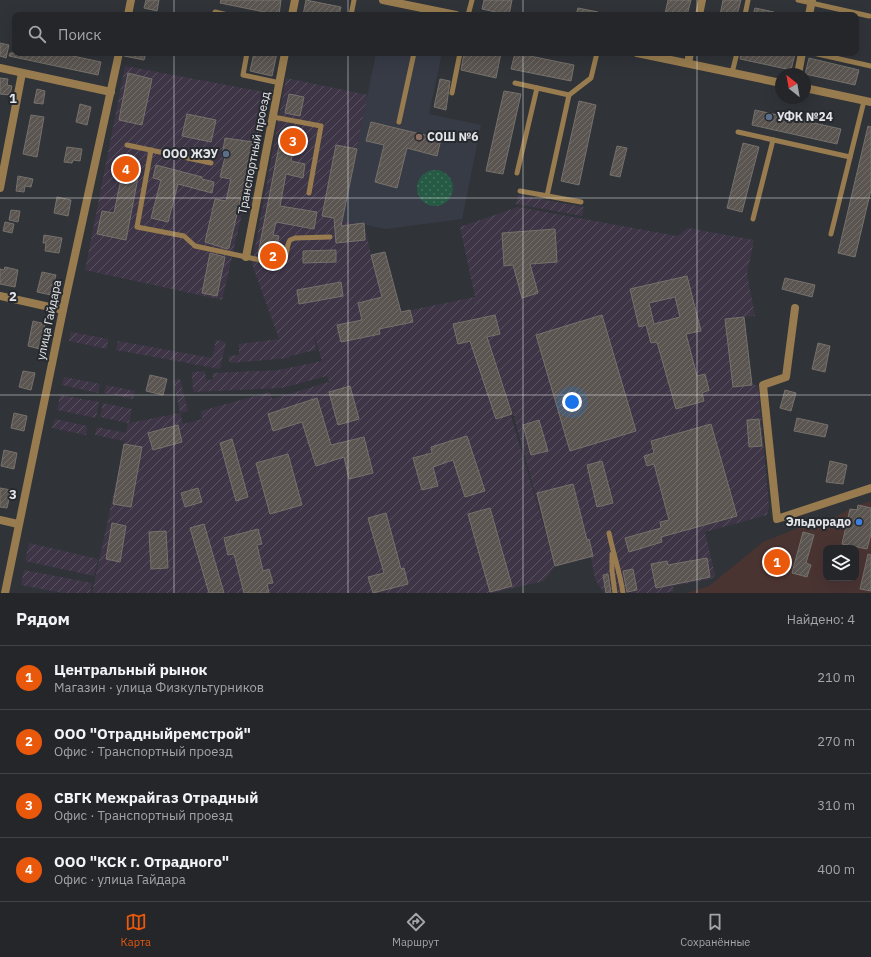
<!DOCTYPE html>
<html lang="ru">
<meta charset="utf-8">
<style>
:root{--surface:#24262a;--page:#303236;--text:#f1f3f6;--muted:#a3a5a8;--line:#414347;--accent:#ea580c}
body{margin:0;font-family:"IBM Plex Sans",sans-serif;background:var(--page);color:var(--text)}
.controls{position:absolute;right:12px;bottom:12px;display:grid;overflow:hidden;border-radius:8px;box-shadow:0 4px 16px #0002}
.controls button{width:36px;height:36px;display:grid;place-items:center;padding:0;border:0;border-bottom:1px solid var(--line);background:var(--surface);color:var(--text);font:20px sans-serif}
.compass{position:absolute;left:775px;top:68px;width:36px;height:36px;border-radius:50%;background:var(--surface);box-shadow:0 4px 16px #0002;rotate:329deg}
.you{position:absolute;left:572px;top:402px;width:14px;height:14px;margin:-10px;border:3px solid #fff;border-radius:50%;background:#1a73e8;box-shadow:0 0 0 6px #1a73e833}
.badge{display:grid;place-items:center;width:26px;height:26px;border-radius:50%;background:var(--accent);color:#fff;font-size:13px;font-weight:700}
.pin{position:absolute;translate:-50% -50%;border:2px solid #fff;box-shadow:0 1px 4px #0006}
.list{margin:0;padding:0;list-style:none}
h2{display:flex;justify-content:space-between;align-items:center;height:52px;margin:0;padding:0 16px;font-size:17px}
h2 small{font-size:13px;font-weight:400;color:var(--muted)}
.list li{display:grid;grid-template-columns:26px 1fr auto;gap:12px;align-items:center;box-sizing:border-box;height:64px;padding:0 16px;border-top:1px solid var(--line)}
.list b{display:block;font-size:15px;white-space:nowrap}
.list p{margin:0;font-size:13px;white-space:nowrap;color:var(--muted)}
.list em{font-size:13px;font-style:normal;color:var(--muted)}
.icon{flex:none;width:22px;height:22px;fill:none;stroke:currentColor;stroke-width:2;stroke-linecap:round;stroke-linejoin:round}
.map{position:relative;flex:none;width:871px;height:593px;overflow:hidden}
.search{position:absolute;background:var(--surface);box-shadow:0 4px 16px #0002;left:12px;right:12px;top:12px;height:44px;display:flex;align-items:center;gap:10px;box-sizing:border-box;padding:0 14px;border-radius:8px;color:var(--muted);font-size:15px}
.sheet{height:308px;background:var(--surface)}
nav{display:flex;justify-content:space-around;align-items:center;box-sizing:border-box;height:56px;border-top:1px solid var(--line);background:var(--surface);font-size:11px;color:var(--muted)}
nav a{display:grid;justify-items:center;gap:2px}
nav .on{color:var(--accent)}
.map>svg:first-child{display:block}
.commercial{fill:#493432;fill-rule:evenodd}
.industrial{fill:url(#industrial-furrows);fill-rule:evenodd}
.built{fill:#373b46}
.grass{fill:url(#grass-dots)}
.building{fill:url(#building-hatch);stroke:#76716b;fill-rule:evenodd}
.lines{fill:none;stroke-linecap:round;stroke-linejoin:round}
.lane{stroke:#987c4f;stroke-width:5}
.street{stroke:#987c4f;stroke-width:8}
.grid{fill:none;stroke:#e3e5e8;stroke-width:1;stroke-opacity:0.55}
.service-dot{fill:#5c6f8a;stroke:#26292e;stroke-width:1.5}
.education-dot{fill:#8d6e63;stroke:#26292e;stroke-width:1.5}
.shop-dot{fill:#3f7fe0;stroke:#26292e;stroke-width:1.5}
.labels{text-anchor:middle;stroke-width:4;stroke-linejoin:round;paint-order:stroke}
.poi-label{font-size:12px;font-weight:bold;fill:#e3e5e8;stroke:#26292e;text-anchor:start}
.street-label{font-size:12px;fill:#e3e5e8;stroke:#26292e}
.grid-label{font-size:13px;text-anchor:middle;font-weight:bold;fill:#e3e5e8;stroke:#26292e;stroke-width:4;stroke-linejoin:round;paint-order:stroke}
</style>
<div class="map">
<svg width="871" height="593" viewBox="0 0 871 593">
<defs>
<pattern id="industrial-furrows" width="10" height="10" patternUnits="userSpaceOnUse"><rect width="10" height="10" fill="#3e3647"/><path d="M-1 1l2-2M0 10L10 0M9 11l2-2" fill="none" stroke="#5a5362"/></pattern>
<pattern id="grass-dots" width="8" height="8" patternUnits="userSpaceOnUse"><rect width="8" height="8" fill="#265a45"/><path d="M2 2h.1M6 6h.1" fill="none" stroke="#457260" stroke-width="1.8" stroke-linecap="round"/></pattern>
<pattern id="building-hatch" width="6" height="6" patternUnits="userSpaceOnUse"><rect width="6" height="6" fill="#5a5550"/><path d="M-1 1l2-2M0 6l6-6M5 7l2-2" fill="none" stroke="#726d69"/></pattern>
</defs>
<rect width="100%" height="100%" fill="#303338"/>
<path class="commercial" d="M871 501V593H687L709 586 763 542 795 529 827 521 850 509 857 510 858 505ZM826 548H856V578H826Z"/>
<g class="industrial">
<path d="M125 66 270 93 222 300 85 270Z"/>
<path d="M286 78 368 95 342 219 364 223 371 255 385 252 401 312 475 297 460 227 518 207 677 236 688 228 754 240 747 274 755 316 744 317 752 385H758L769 507 767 515 705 532 715 575 711 579 673 586 674 591 666 593H604L595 579 591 557 555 566 544 581 492 593H92L126 436 124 441 95 435 97 427 126 433 128 423 100 417 103 403 132 409 129 423 180 413 173 380 180 379 188 411 180 413 183 424 202 419 201 411 270 392 272 399 329 382 327 376 282 388 193 392 192 372 205 371 206 381 213 379V373L279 370 322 361 314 334 316 350 290 356 289 358 230 363 228 356 239 355V344L279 339 252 264ZM488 339 514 417 551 551Z"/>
<path d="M518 195 584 207 582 216 516 204Z"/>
<path d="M71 332 108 339 107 349 69 341Z"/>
<path d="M216 340 226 342 220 369 116 350 118 341 212 358Z"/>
<path d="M64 377 100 384 98 393 62 385Z"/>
<path d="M106 385 135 391 133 399 104 393Z"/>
<path d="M60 395 99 402 96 418 57 410Z"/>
<path d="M55 419 87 426 86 435 52 428Z"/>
<path d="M29 543 98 559 94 576 25 561Z"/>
<path d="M24 570 92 583 90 593H62L21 585Z"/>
</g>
<path class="built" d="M376 53H442L429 114 481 125 462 219 386 229 342 220Z"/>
<circle class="grass" cx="435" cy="188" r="18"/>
<g class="building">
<path d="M146 0H159L157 11 144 8Z"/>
<path d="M221 0H281L279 15 220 3Z"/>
<path d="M306 0 341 7 339 15H303Z"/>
<path d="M484 0H512L509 15 482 9Z"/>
<path d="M668 0H691L687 15 665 14Z"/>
<path d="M723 0H741L737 15H720Z"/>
<path d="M578 8 598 12 597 15H576Z"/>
<path d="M755 8 774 12 773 15H753Z"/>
<path d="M0 43 9 45 6 58 0 56Z"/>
<path d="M10 53H59L101 62 98 75 9 56Z"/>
<path d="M124 53H146L144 60 124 56Z"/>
<path d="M254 53H277L272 76 250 71Z"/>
<path d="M464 53H501L496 78 461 70Z"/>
<path d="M515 53 574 65 571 81 511 69Z"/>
<path d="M741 53H791L795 54 791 70 740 59Z"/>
<path d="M809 58 859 70 855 85 805 74Z"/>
<path d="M128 73 152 79 142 125 119 120Z"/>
<path d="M0 78 8 79 7 85 12 86 10 95 0 94Z"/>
<path d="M440 79 450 81 446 110 434 107Z"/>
<path d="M37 89 45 91 43 104 34 103Z"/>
<path d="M504 91 521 94 503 174 486 171Z"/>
<path d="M289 94 304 97 300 116 285 113Z"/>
<path d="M579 101 596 105 579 185 561 181Z"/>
<path d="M80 104 91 107 87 125 76 122Z"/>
<path d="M755 110 841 129 837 144 752 125Z"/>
<path d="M187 114 216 120 211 142 182 136Z"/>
<path d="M31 115 44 117 37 157 23 154Z"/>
<path d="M371 122 441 139 437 156 407 148 397 188 375 182 384 145 366 141Z"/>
<path d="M868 126 871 127V190L855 257 838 253Z"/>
<path d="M281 136 295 139 291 161 305 164 303 178 286 174 280 206 317 212 314 229 276 222 273 235 279 236 274 257 258 254Z"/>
<path d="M225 138 253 142 249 166H251L244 198 241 197 229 248 227 249 205 242 215 199 226 201 231 179 220 177 225 157 222 156Z"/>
<path d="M743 143 759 147 742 212 727 208Z"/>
<path d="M336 145 357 149 341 226 364 223 365 240 336 243 334 218 322 216Z"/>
<path d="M617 146 627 148 620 177 610 175Z"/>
<path d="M67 147 82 149 80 161 73 160 72 163 64 162Z"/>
<path d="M124 164 140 167 126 240 97 234 102 211 114 213Z"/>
<path d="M156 165 202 177V179L214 182 212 193 178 184 168 222 151 218 161 180 153 178Z"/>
<path d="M18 176 33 179 31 187 25 186 24 192 16 191Z"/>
<path d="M57 197 71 200 68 216 54 213Z"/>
<path d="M11 210 20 211 18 222 9 220Z"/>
<path d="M5 222 14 224 12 233 3 231Z"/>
<path d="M555 229 557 262 530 264 538 293 522 298 513 265 504 266 502 233Z"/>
<path d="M44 235 62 238 59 253 45 251 46 243H43Z"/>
<path d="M336 250V262L303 263V251Z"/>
<path d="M385 252 401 312 410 310 413 322 379 329 380 334 341 342 337 325 362 320 358 303 382 297 371 255Z"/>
<path d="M210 253 225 257 217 296 202 293Z"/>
<path d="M5 267 18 270 15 287 0 284V269L4 270Z"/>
<path d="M42 272 56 275 51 295 37 292Z"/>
<path d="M687 276 701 331 686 334 697 376 705 374 709 390 702 393 704 401 676 409 657 342 651 343 646 325 639 327 630 289ZM675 297 680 317 654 324 649 303Z"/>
<path d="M785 278 815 285 812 297 782 289Z"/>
<path d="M341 282 343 296 299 304 297 290Z"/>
<path d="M495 315 500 334 487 337 512 414 496 419 470 341 458 344 453 324Z"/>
<path d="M602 315 636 431 570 451 536 335Z"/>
<path d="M744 317 752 385 733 387 725 319Z"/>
<path d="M33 321 45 324 40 349 28 346Z"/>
<path d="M818 343 830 346 825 372 812 369Z"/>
<path d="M23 371 35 373 31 390 19 387Z"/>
<path d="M150 375 167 379 163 395 146 391Z"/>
<path d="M350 386 359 419 338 425 329 392Z"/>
<path d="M785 390 796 393 791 411 780 408Z"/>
<path d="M317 398 331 445 364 437 373 473 349 479 344 457 316 466 302 422 273 431 268 414Z"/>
<path d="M14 413 27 416 24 431 11 428Z"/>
<path d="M797 418 828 425 825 437 794 431Z"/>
<path d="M759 419 762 446 749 447 747 420Z"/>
<path d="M539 420 548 451 531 455 523 425Z"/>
<path d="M711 424 737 516 661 537 662 542 629 552 625 538 661 528 660 522 669 520 654 464 647 466 644 456 654 453 651 441Z"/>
<path d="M178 425 182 442 153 450 148 433Z"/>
<path d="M467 436 485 491 465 497 453 460 433 467 438 486 422 490 413 458 432 453 431 447Z"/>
<path d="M232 439 248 497 236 501 220 443Z"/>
<path d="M124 444 142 447 131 507 113 504Z"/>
<path d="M4 450 17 453 14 469 1 466Z"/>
<path d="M288 454 302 505 270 514 256 463Z"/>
<path d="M602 461 613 503 597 507 587 465Z"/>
<path d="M830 461 847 465 843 484 826 482Z"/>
<path d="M573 484 587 540 589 539 593 556 555 566 537 493Z"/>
<path d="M0 488 11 490 7 508 0 507Z"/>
<path d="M198 488 202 502 185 507 181 493Z"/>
<path d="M858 505 871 508V534L867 549 842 544 850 509 857 510Z"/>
<path d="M490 508 512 586 490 592 468 514Z"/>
<path d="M386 513 401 569 404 568 408 584 373 593 368 577 384 573 368 518Z"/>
<path d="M112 523 126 526 120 562 106 559Z"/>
<path d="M204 524 224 593H209L190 528Z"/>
<path d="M258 529 262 544 257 545 263 571 269 569 273 583 267 584 269 593H244L234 554 228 555 224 538Z"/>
<path d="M166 531 168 568 151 569 149 532Z"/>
<path d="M803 532 814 535 806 563 811 565 807 577 792 573Z"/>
<path d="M868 554 871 555V591L860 589Z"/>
<path d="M707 558 710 577 656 588 651 564 667 561 668 565Z"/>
<path d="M633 569 637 590 627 592 623 571Z"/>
<path d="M608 574 611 593H606L603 575Z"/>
</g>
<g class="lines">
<g class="lane">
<path d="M798 0 869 16"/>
<path d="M215 12 228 15"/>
<path d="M351 15 354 0"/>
<path d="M468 15 472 0"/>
<path d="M745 15 748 0"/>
<path d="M247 53 243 75 280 83"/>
<path d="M813 53 871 66"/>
<path d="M732 73 737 53"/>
<path d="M515 83 569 95 547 196"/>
<path d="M452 93 460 53"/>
<path d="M569 95 591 78 597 53"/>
<path d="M273 117 321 126 309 193"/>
<path d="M399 122 414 53"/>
<path d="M738 132 850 157"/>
<path d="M127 145 211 163"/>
<path d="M151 150 137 227 184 236 195 246 279 264C289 259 285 248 290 240L295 238 330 237"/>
<path d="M517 173 537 88"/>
<path d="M520 191 581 202"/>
<path d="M753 219 773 140"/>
<path d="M831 234 864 101"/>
<path d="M609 533C613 553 620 572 623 593"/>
<path d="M612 554V571L615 593"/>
</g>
<g class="street">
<path d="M383 0 456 15"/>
<path d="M128 15 131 0"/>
<path d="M292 15 295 0"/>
<path d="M699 15 702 0"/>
<path d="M809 15 812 0"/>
<path d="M637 53 781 83"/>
<path d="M688 63 690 53"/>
<path d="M0 68 111 92"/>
<path d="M798 74 802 53"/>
<path d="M805 88 871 102"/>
<path d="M0 188 22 73"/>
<path d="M246 257 285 53"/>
<path d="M0 296 63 310"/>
<path d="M795 308 786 377 763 385 777 519 871 488"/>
<path d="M0 520 18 524"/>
<path d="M5 593 63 310 119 53"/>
</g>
</g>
<path class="grid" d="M174 0V15M348 0V15M523 0V15M697 0V15M174 53V593M348 53V593M523 53V593M697 53V593M0 198H871M0 395H871"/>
<g class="service-dot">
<circle cx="769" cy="117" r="4"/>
<circle cx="226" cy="154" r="4"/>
</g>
<circle class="education-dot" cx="419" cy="137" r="4"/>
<circle class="shop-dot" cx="859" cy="522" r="4"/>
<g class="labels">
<g class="poi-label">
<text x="777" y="121">УФК №24</text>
<text x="427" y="141">СОШ №6</text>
<text x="218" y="158" text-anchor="end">ООО ЖЭУ</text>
<text x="851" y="526" text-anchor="end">Эльдорадо</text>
</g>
<g class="street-label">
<text transform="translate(254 153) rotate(-79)" y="4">Транспортный проезд</text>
<text transform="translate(49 320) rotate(-78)" y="4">улица Гайдара</text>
</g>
</g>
<g class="grid-label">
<text x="13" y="103">1</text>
<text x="13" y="301">2</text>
<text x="13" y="499">3</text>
</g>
</svg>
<div class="controls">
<button><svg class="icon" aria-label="layers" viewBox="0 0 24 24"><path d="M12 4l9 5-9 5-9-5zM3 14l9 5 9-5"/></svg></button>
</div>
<svg class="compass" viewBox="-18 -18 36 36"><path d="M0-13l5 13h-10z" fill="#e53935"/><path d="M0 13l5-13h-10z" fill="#a3a5a8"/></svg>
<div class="you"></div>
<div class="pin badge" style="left:777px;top:562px">1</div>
<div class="pin badge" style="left:273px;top:256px">2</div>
<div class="pin badge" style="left:293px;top:141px">3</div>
<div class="pin badge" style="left:126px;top:169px">4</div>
<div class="search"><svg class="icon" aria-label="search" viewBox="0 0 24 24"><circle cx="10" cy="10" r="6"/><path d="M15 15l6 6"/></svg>Поиск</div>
</div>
<section class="sheet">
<h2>Рядом<small>Найдено: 4</small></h2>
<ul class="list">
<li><span class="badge">1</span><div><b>Центральный рынок</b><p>Магазин · улица Физкультурников</p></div><em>210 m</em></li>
<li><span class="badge">2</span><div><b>ООО &quot;Отрадныйремстрой&quot;</b><p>Офис · Транспортный проезд</p></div><em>270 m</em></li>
<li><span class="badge">3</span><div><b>СВГК Межрайгаз Отрадный</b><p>Офис · Транспортный проезд</p></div><em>310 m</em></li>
<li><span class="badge">4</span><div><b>ООО &quot;КСК г. Отрадного&quot;</b><p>Офис · улица Гайдара</p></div><em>400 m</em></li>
</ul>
</section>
<nav>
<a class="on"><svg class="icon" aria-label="map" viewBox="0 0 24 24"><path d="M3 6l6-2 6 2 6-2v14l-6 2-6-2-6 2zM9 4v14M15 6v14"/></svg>Карта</a>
<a><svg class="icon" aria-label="directions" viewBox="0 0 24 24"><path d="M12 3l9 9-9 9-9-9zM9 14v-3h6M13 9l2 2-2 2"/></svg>Маршрут</a>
<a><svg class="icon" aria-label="saved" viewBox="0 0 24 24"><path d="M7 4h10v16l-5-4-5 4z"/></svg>Сохранённые</a>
</nav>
